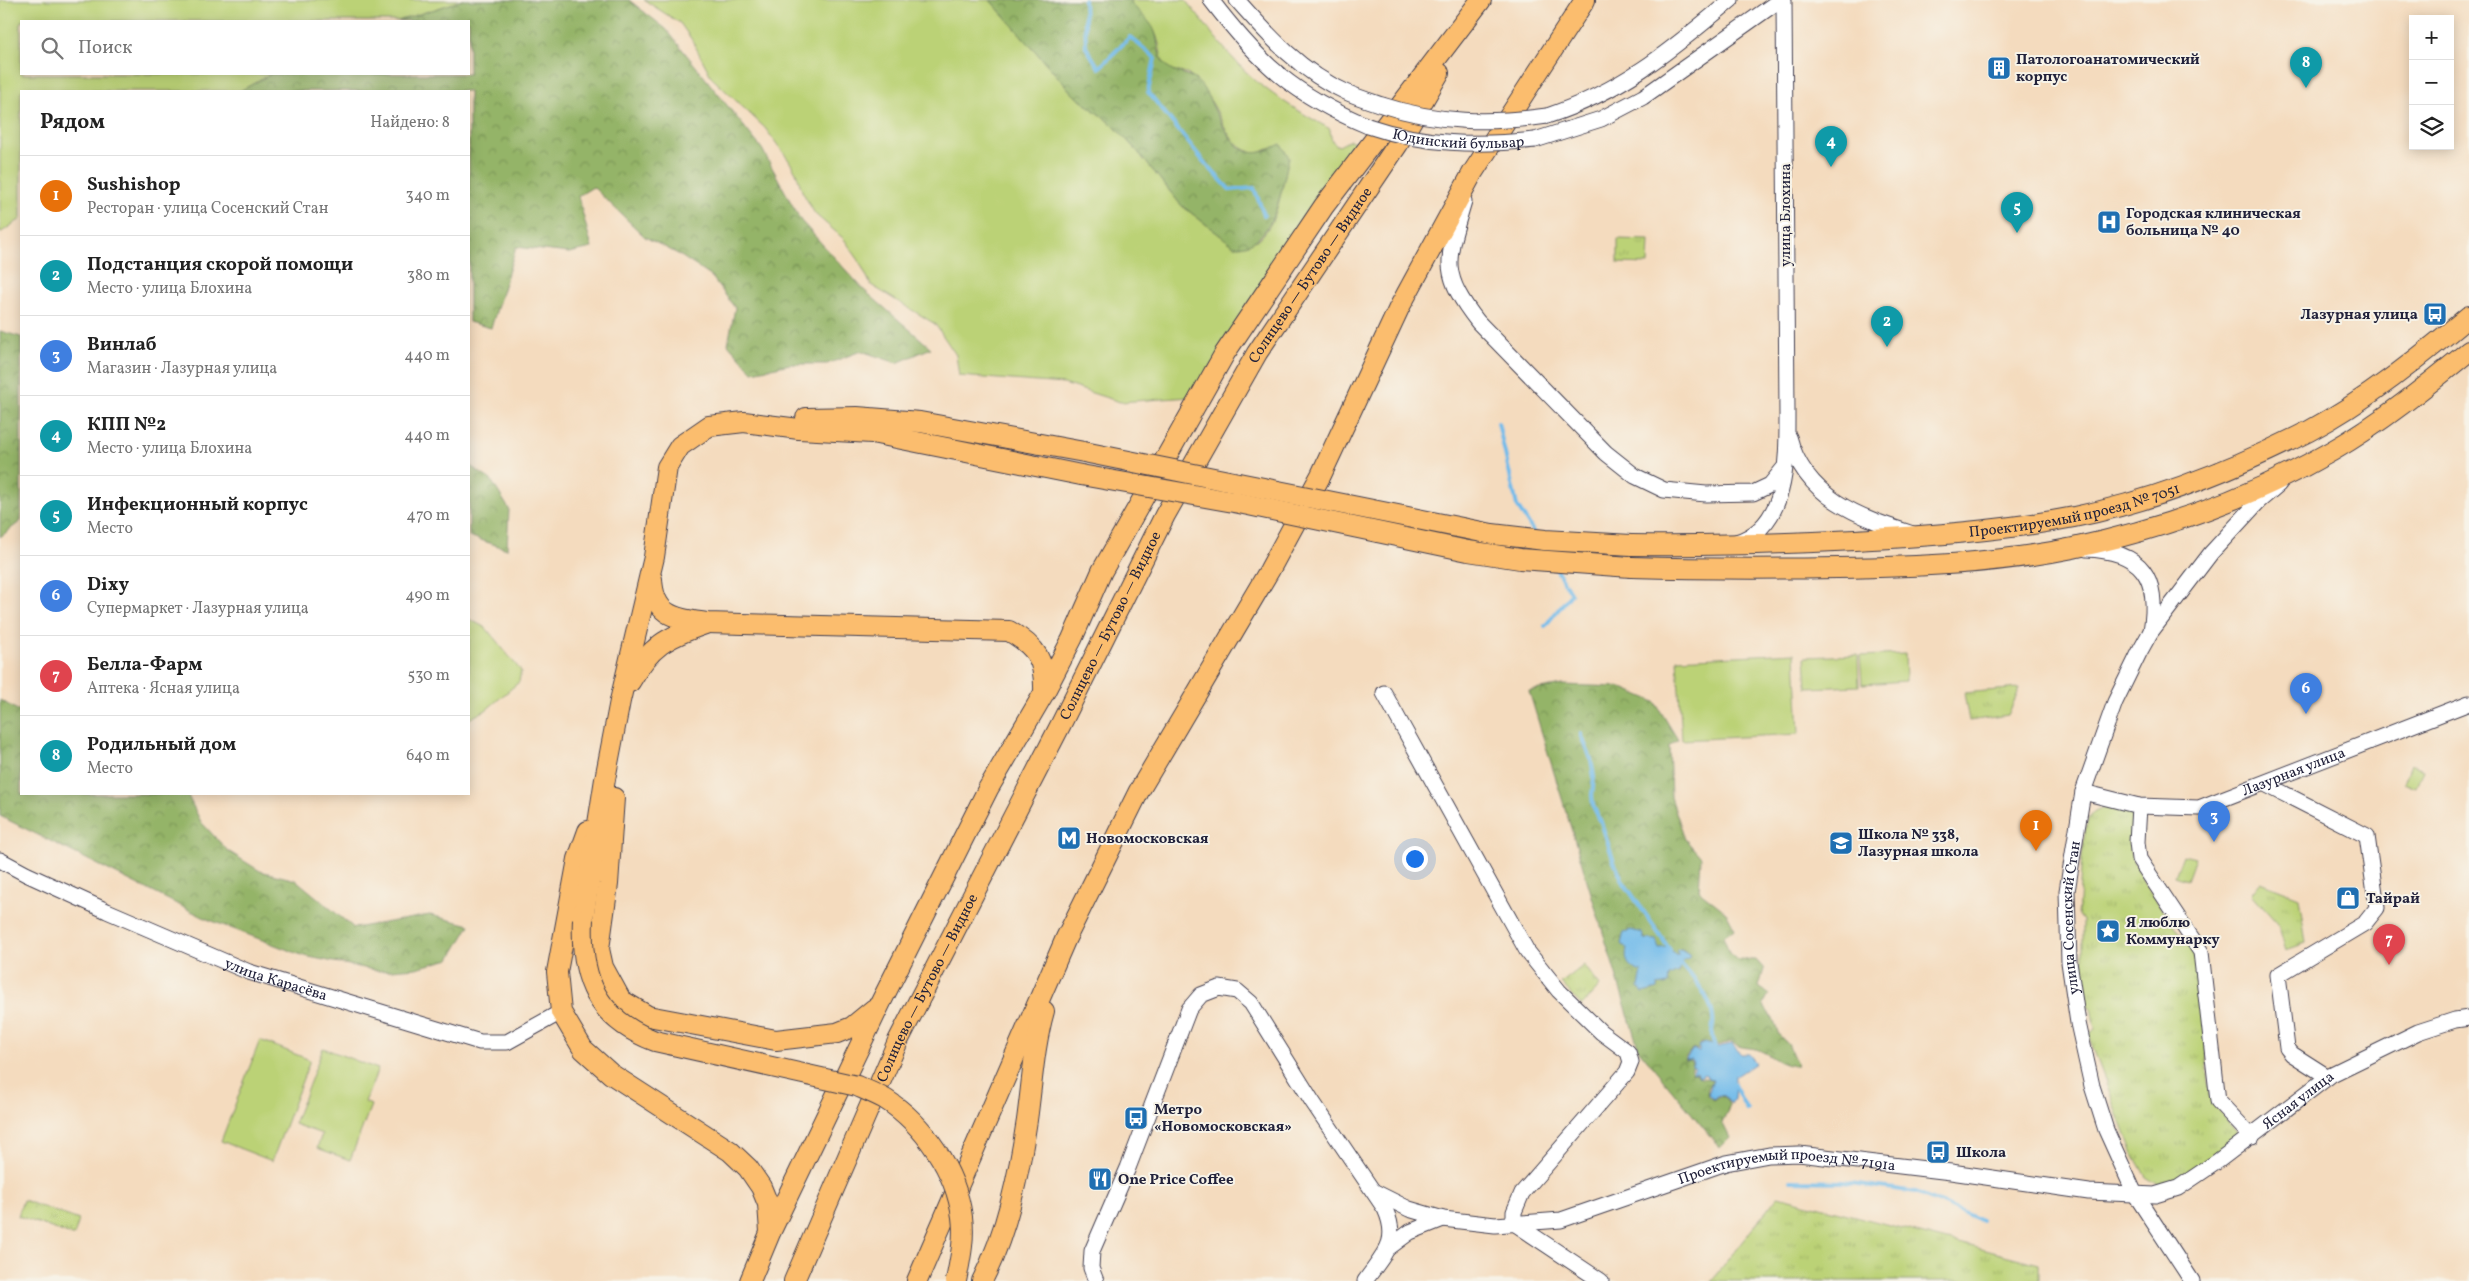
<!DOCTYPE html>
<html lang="ru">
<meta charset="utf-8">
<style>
:root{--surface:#fff;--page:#f2f2f2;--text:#222;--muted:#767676;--line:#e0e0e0;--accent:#1f6fb2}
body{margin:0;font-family:Vollkorn,serif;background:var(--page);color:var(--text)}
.controls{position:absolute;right:15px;top:15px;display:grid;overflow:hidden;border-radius:0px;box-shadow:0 2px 12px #0003}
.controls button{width:45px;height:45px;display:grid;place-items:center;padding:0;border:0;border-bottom:1px solid var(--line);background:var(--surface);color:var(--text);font:25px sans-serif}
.you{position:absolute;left:1414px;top:858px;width:18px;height:18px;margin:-12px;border:4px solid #fff;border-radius:50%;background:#1a73e8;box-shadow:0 0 0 8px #1a73e833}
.badge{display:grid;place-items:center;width:32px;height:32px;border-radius:50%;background:var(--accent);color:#fff;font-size:16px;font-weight:700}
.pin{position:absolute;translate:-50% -41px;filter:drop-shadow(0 1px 2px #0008)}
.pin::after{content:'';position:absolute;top:26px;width:18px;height:15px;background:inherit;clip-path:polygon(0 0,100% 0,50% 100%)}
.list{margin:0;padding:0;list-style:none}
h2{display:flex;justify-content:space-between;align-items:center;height:65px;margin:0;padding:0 20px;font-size:21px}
h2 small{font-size:16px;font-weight:400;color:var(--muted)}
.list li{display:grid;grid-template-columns:32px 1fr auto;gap:15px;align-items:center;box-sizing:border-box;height:80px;padding:0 20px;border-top:1px solid var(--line)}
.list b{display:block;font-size:19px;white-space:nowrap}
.list p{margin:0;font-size:16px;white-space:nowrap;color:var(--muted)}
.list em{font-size:16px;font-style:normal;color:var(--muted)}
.icon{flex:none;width:28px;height:28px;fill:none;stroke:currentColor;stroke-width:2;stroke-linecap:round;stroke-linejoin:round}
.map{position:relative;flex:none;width:2469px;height:1281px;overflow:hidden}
.search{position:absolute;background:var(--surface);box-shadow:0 2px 12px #0003;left:20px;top:20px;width:450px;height:55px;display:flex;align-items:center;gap:12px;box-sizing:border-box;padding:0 18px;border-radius:0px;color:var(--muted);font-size:19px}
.panel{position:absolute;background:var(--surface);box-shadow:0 2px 12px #0003;left:20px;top:90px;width:450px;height:705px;border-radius:0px}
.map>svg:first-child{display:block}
.grass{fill:#bbd276;stroke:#6e7a58}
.forest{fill:url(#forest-crowns);stroke:#5b6b51}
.park{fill:url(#park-tufts);stroke:#6e7a58}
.water{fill:#72bbea;stroke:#4a6e92}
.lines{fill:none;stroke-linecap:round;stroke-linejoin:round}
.stream{stroke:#72bbea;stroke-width:4}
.minor-casing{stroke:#423e4f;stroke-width:17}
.major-casing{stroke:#423e4f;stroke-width:22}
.minor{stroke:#fff;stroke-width:15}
.major{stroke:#fbbd6e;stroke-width:20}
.minor-bridge-casing{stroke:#423e4f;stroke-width:17;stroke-linecap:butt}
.major-bridge-casing{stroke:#423e4f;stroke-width:22;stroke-linecap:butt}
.minor-bridge{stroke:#fff;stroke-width:15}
.major-bridge{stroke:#fbbd6e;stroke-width:20}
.labels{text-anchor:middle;stroke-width:4;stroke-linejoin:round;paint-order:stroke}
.poi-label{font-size:15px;font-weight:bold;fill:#22223b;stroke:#f7f3e8;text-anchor:start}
.street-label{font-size:15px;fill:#22223b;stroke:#f7f3e8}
</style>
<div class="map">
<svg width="2469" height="1281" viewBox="0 0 2469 1281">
<defs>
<pattern id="forest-crowns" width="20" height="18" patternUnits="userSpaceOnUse" patternTransform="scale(1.25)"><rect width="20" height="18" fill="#94b467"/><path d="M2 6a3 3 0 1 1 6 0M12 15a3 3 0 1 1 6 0" fill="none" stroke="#789256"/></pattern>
<pattern id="park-tufts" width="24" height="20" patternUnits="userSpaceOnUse" patternTransform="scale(1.25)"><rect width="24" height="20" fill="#bbd276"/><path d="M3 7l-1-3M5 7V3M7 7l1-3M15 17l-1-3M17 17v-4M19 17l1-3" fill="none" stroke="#a0b467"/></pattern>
</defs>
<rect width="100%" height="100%" fill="#f7f3e8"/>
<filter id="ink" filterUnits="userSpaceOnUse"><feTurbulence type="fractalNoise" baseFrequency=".02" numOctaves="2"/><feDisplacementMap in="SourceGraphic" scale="10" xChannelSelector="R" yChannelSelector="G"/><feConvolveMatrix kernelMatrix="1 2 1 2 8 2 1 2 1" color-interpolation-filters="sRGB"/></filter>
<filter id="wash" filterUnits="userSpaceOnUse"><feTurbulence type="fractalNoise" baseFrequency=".0096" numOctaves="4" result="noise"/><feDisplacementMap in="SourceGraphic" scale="20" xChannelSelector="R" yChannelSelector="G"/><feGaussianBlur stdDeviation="1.12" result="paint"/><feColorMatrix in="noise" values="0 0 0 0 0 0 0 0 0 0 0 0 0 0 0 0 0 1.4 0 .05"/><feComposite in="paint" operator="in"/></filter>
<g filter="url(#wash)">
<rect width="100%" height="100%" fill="#f4dbbe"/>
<g class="grass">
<path d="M0 0H463L398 21H21V74H271L240 91H21V219L0 233Z"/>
<path d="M644 0H990L1074 95 1113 125 1138 152 1181 205 1234 246C1241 244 1254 243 1260 238 1280 219 1282 182 1289 157L1268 149 1257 154C1225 146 1225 120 1208 97 1202 89 1194 81 1187 73 1152 71 1166 50 1154 31 1147 20 1136 11 1129 0H1185C1208 27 1229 58 1256 81 1279 100 1305 115 1330 129 1331 138 1331 143 1339 146L1350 140 1364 146 1190 397 1120 402 1064 384 959 376 956 355 935 324 871 285 858 259 844 239 815 214 802 191 796 172 788 159 765 128 712 78 692 40 680 23Z"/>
<path d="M469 619 486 628 521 671 519 682 486 710 469 719Z"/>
<path d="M1795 653 1799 734 1682 740 1677 659Z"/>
<path d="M1905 654 1906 681 1862 684 1860 656Z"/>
<path d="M1858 655 1859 686 1807 688 1805 657Z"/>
<path d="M2411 764 2423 769 2416 788 2404 783Z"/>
<path d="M2183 855 2195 858 2187 880 2175 876Z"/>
<path d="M260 1040 310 1060 272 1161 221 1141Z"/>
<path d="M323 1048 378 1069 365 1102 371 1105 350 1160 317 1148 322 1134 294 1124Z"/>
</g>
<g class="forest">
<path d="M463 0H629L666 29 762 149 801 221 865 291 931 348 897 363 861 351 827 364H790L753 372 728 344 735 308 712 277 678 254 645 237 593 187 578 196 592 248 569 253 516 247 491 328 469 322V91H240L271 74H469V21H398Z"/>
<path d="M990 0H1129C1136 11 1151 20 1155 32 1159 43 1157 56 1166 65 1177 77 1191 70 1203 88 1214 105 1227 144 1246 151 1259 156 1269 149 1281 144L1289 157C1282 186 1275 249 1234 246L1181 205 1138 152 1113 125 1074 95Z"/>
<path d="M0 331 21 337V521L0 537Z"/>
<path d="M469 465 491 480 509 509 507 549 469 536Z"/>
<path d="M1562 685 1620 687 1655 702 1678 740 1669 746 1671 797 1685 839 1701 857 1699 891 1726 912 1735 929 1723 935 1729 953 1737 960H1756L1764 969 1759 987 1769 994 1763 1005 1773 1019 1779 1035 1788 1044 1797 1065C1782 1067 1774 1057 1761 1051 1751 1046 1741 1050 1731 1042L1718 1045 1701 1043 1697 1050 1693 1048 1684 1059 1685 1061 1690 1060 1693 1063 1691 1073H1695L1699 1078H1704L1713 1081 1708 1088 1707 1095 1714 1100 1720 1096 1725 1097 1730 1106 1722 1122 1730 1138 1720 1148 1639 1050 1529 691Z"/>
<path d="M0 700 21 712V794H187L201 822 228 851 260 871 296 880 354 928 430 915 470 925 450 959 416 968 379 971 304 956 207 919 0 816Z"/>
</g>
<g class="park">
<path d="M1618 239 1649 240 1648 264 1618 263Z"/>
<path d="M2020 688 2008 715 1969 721 1964 693Z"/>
<path d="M2112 806 2130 811 2134 817 2130 853 2144 883 2199 961 2210 1096 2217 1109 2244 1139 2172 1186 2162 1187 2146 1177 2133 1154 2088 1035 2095 1029 2091 1008 2088 1006 2083 965V919L2078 916C2080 895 2081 835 2089 818 2093 809 2102 808 2112 806Z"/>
<path d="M2261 882 2299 897 2306 943 2286 950 2278 924 2251 894Z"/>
<path d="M1584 965 1600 986 1582 1006 1561 983Z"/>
<path d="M1778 1196 2039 1264V1281H1711Z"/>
<path d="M23 1200 79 1220 74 1236 18 1216Z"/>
</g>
<g class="water">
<path d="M1631 930 1642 933 1644 939 1656 940 1659 948 1669 947 1675 955H1679L1676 950 1681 949 1689 954 1690 957 1680 962 1681 966 1678 972 1669 976 1668 984 1657 986V989L1643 993 1639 987 1642 972C1630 969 1624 962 1627 949L1621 944 1624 932Z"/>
<path d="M1705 1043 1718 1047 1732 1044 1741 1054H1749L1756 1063 1735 1077 1734 1099 1731 1104 1725 1096 1719 1095 1714 1099 1708 1094 1713 1080 1708 1079 1705 1074 1698 1077 1696 1072 1692 1073 1695 1067H1692L1694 1063 1692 1060H1685L1693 1049 1699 1052V1046Z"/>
</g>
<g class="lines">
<g class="stream">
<path d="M1084 0 1086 47 1099 68 1130 37 1155 58 1148 92 1204 162 1230 190 1254 188 1264 215"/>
<path d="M1498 423 1517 506 1533 531"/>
<path d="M1545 626 1571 594 1555 567"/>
<path d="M1581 734 1591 759 1594 777 1592 795 1593 806 1601 822 1614 862 1624 883 1670 950"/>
<path d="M1677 959C1691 976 1710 994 1713 1017 1715 1029 1708 1032 1715 1047"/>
<path d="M1733 1083 1747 1110"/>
<path d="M1791 1181 1843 1182 1916 1192 1982 1221"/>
</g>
</g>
</g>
<g filter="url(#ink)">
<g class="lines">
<g class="minor-casing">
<g id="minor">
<path d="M1211 0C1260 64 1294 95 1368 126"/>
<path d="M1237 0C1268 35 1302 73 1346 92 1357 97 1370 101 1382 105"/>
<path d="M1547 116C1623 91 1671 50 1731 0"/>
<path d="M1535 140 1601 119 1643 97 1780 0"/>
<path d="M1464 201C1447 259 1439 272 1478 322L1606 453 1635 476 1664 490 1706 494 1753 493 1770 485 1783 469"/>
<path d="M1789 437C1805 498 1859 517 1913 534"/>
<path d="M1736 542C1789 527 1787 457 1787 413L1784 0"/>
<path d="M2086 549C2142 551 2160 577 2151 631"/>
<path d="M1384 693 1527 951 1559 991 1601 1032 1628 1052 1631 1062 1627 1072 1522 1193 1514 1212V1223L1601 1281"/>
<path d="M2265 784 2367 836 2377 908 2365 923 2278 975 2287 1048 2292 1054 2328 1077"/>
<path id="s1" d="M2083 792 2139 806 2199 808 2469 703"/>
<path d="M2139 806 2137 842 2139 859 2201 952 2218 1101 2252 1137"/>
<path id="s2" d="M0 860 26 874 107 911 249 972 480 1042H507L561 1012"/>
<path id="s3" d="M1373 1191 1409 1209 1443 1219 1495 1225 1561 1220 1726 1163 1769 1155 1799 1154 1951 1172 2089 1192 2155 1195 2178 1188 2218 1161 2332 1074 2418 1032 2455 1020 2469 1018"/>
<path d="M1387 1249 1410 1232 1443 1219"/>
<path d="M1096 1281 1091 1268 1092 1251 1128 1168 1189 1009 1201 995 1219 988 1237 991 1251 1003 1312 1101 1385 1209C1400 1242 1384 1254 1365 1281"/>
<path id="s4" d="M2192 1281 2135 1194 2106 1130 2092 1086 2078 1023 2069 962 2067 891 2083 792 2115 702 2140 651 2150 633 2211 553 2259 501 2279 484"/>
</g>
</g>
<g class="major-casing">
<g id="major">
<path d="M806 418 857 417 920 422 1084 452"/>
<path id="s5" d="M1631 545C1706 546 1781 544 1855 540 1928 536 2002 531 2074 517 2154 501 2236 468 2309 431 2367 400 2419 358 2469 316"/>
<path d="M1631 567C1700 569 1768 569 1837 568 1915 567 1995 564 2073 548 2163 529 2252 497 2332 451 2381 423 2425 387 2469 351"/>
<path d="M652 579C654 617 675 618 707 623L1009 631C1037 647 1045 660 1044 692"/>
<path d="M630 682C650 646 667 637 705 624"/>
<path d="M614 798 608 884 599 949 603 967 621 1000 648 1016 776 1040 837 1033 852 1027 874 1009"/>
<path d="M588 831 578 859 557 972 561 1012 583 1049 611 1074 730 1151 748 1168 761 1187 768 1204 770 1232"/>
<path d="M583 919 605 779 620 701 654 557 667 467 680 446 709 426 744 422 799 429 872 433 1081 475"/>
<path d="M750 1281 770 1233 881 1002 988 789 1044 693 1072 639 1102 571 1225 353 1324 206 1481 0"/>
<path id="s6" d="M794 1281 898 1041 1061 724 1165 515 1257 353 1398 144 1439 73"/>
<path d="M917 1281 1066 938 1139 791 1269 571 1321 475 1399 308 1473 172 1585 0"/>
<path d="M982 1281C1007 1232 1019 1174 1027 1120 1032 1084 1034 1046 1044 1011"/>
</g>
</g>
<use href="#minor" class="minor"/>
<use href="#major" class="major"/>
<g class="minor-bridge-casing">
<g id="minor-bridge">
<path d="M1382 105C1437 123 1490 124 1547 116"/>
<path id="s7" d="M1368 126C1424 145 1477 146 1535 140"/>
</g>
</g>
<g class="major-bridge-casing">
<g id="major-bridge">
<path d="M1084 452 1492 534 1545 540 1631 545"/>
<path d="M1081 475 1239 503 1468 551 1520 559 1631 567"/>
<path d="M583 919C580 979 597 1019 655 1041L857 1086C866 1090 876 1094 885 1099 924 1124 956 1171 962 1217 965 1239 960 1260 956 1281"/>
</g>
</g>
<use href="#minor-bridge" class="minor-bridge"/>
<use href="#major-bridge" class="major-bridge"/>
</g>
</g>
<defs>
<g id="building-square" transform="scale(1.25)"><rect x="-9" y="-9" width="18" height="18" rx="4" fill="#1f6fb2" stroke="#f7f3e8"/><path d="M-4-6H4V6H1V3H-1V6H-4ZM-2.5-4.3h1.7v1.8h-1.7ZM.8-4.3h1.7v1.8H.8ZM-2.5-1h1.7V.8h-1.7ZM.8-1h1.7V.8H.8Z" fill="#fff"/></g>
<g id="hospital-square" transform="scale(1.25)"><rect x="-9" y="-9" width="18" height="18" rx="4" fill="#1f6fb2" stroke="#f7f3e8"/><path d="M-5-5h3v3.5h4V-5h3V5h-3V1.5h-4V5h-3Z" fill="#fff"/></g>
<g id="bus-square" transform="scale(1.25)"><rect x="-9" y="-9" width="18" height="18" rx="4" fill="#1f6fb2" stroke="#f7f3e8"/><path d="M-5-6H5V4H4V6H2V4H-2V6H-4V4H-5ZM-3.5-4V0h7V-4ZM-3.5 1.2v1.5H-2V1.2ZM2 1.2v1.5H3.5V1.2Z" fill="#fff"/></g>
<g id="metro-square" transform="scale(1.25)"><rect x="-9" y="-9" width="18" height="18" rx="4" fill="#1f6fb2" stroke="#f7f3e8"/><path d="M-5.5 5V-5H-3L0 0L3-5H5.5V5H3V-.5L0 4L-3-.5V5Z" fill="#fff"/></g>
<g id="school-square" transform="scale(1.25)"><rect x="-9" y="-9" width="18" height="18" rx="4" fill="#1f6fb2" stroke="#f7f3e8"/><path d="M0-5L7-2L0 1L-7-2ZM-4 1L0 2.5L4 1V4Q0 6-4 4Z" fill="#fff"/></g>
<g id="shop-square" transform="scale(1.25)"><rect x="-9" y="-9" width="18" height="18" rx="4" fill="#1f6fb2" stroke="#f7f3e8"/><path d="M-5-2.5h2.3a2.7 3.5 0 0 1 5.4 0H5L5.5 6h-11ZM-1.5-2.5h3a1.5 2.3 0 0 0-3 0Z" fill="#fff"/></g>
<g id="sight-square" transform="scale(1.25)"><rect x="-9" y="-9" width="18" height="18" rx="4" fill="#1f6fb2" stroke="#f7f3e8"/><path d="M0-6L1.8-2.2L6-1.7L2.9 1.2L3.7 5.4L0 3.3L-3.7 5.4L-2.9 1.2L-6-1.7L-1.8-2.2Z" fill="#fff"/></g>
<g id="restaurant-square" transform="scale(1.25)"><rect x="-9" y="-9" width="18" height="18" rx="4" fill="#1f6fb2" stroke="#f7f3e8"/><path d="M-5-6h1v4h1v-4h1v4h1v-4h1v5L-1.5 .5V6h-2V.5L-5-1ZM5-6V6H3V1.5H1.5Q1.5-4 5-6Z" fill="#fff"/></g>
</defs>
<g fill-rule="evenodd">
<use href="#building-square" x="1999" y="68"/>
<use href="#hospital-square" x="2109" y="222"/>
<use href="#bus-square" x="2435" y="314"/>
<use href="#metro-square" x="1069" y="838"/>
<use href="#school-square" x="1841" y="843"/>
<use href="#shop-square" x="2348" y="898"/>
<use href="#sight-square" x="2108" y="931"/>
<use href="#bus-square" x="1136" y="1118"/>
<use href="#bus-square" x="1938" y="1152"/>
<use href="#restaurant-square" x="1100" y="1179"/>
</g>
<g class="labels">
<g class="poi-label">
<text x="2016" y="64">Патологоанатомический<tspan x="2016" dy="17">корпус</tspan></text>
<text x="2126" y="218">Городская клиническая<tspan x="2126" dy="17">больница № 40</tspan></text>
<text x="2418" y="319" text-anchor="end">Лазурная улица</text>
<text x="1858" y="839">Школа № 338,<tspan x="1858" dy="17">Лазурная школа</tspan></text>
<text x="1086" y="843">Новомосковская</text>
<text x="2366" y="903">Тайрай</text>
<text x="2126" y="927">Я люблю<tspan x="2126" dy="17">Коммунарку</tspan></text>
<text x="1154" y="1114">Метро<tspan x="1154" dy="17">«Новомосковская»</tspan></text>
<text x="1956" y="1157">Школа</text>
<text x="1118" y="1184">One Price Coffee</text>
</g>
<g class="street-label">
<text dy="5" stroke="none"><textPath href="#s7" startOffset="92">Юдинский бульвар</textPath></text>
<text transform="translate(1785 215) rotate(-90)" y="5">улица Блохина</text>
<text dy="5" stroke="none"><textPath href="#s6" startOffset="1132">Солнцево — Бутово — Видное</textPath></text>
<text dy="5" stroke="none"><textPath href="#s5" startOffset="446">Проектируемый проезд № 7051</textPath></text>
<text dy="5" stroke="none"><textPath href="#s6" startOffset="728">Солнцево — Бутово — Видное</textPath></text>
<text dy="5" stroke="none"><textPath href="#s1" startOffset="219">Лазурная улица</textPath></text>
<text dy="5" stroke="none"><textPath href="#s4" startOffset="391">улица Сосенский Стан</textPath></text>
<text dy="5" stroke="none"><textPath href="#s2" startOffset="301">улица Карасёва</textPath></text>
<text dy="5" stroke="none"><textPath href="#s6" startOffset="322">Солнцево — Бутово — Видное</textPath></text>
<text dy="5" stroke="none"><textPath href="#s3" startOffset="974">Ясная улица</textPath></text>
<text dy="5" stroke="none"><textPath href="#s3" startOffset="429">Проектируемый проезд № 7191а</textPath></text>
</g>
</g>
</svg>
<div class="controls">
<button>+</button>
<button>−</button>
<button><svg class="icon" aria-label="layers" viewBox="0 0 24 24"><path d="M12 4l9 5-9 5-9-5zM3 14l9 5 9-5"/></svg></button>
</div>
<div class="you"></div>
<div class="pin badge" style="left:2036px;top:851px;background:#e8710a">1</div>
<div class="pin badge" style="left:1887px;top:347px;background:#0f9aa8">2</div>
<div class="pin badge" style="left:2214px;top:842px;background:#3f7fe0">3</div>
<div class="pin badge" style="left:1831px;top:167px;background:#0f9aa8">4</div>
<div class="pin badge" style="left:2017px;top:233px;background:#0f9aa8">5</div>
<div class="pin badge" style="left:2306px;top:714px;background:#3f7fe0">6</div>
<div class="pin badge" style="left:2389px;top:965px;background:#e0444e">7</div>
<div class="pin badge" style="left:2306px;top:88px;background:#0f9aa8">8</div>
<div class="search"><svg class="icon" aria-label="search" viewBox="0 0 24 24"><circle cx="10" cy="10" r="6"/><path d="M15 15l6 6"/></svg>Поиск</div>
<section class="panel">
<h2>Рядом<small>Найдено: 8</small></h2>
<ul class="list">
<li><span class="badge" style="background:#e8710a">1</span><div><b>Sushishop</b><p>Ресторан · улица Сосенский Стан</p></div><em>340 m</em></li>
<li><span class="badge" style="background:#0f9aa8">2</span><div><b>Подстанция скорой помощи</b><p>Место · улица Блохина</p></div><em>380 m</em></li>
<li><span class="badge" style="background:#3f7fe0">3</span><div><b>Винлаб</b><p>Магазин · Лазурная улица</p></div><em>440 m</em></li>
<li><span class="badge" style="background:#0f9aa8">4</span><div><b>КПП №2</b><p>Место · улица Блохина</p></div><em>440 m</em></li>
<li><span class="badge" style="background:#0f9aa8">5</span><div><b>Инфекционный корпус</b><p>Место</p></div><em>470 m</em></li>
<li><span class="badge" style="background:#3f7fe0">6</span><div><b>Dixy</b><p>Супермаркет · Лазурная улица</p></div><em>490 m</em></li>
<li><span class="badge" style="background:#e0444e">7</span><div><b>Белла-Фарм</b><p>Аптека · Ясная улица</p></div><em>530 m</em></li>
<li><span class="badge" style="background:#0f9aa8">8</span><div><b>Родильный дом</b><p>Место</p></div><em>640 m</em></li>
</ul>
</section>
</div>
